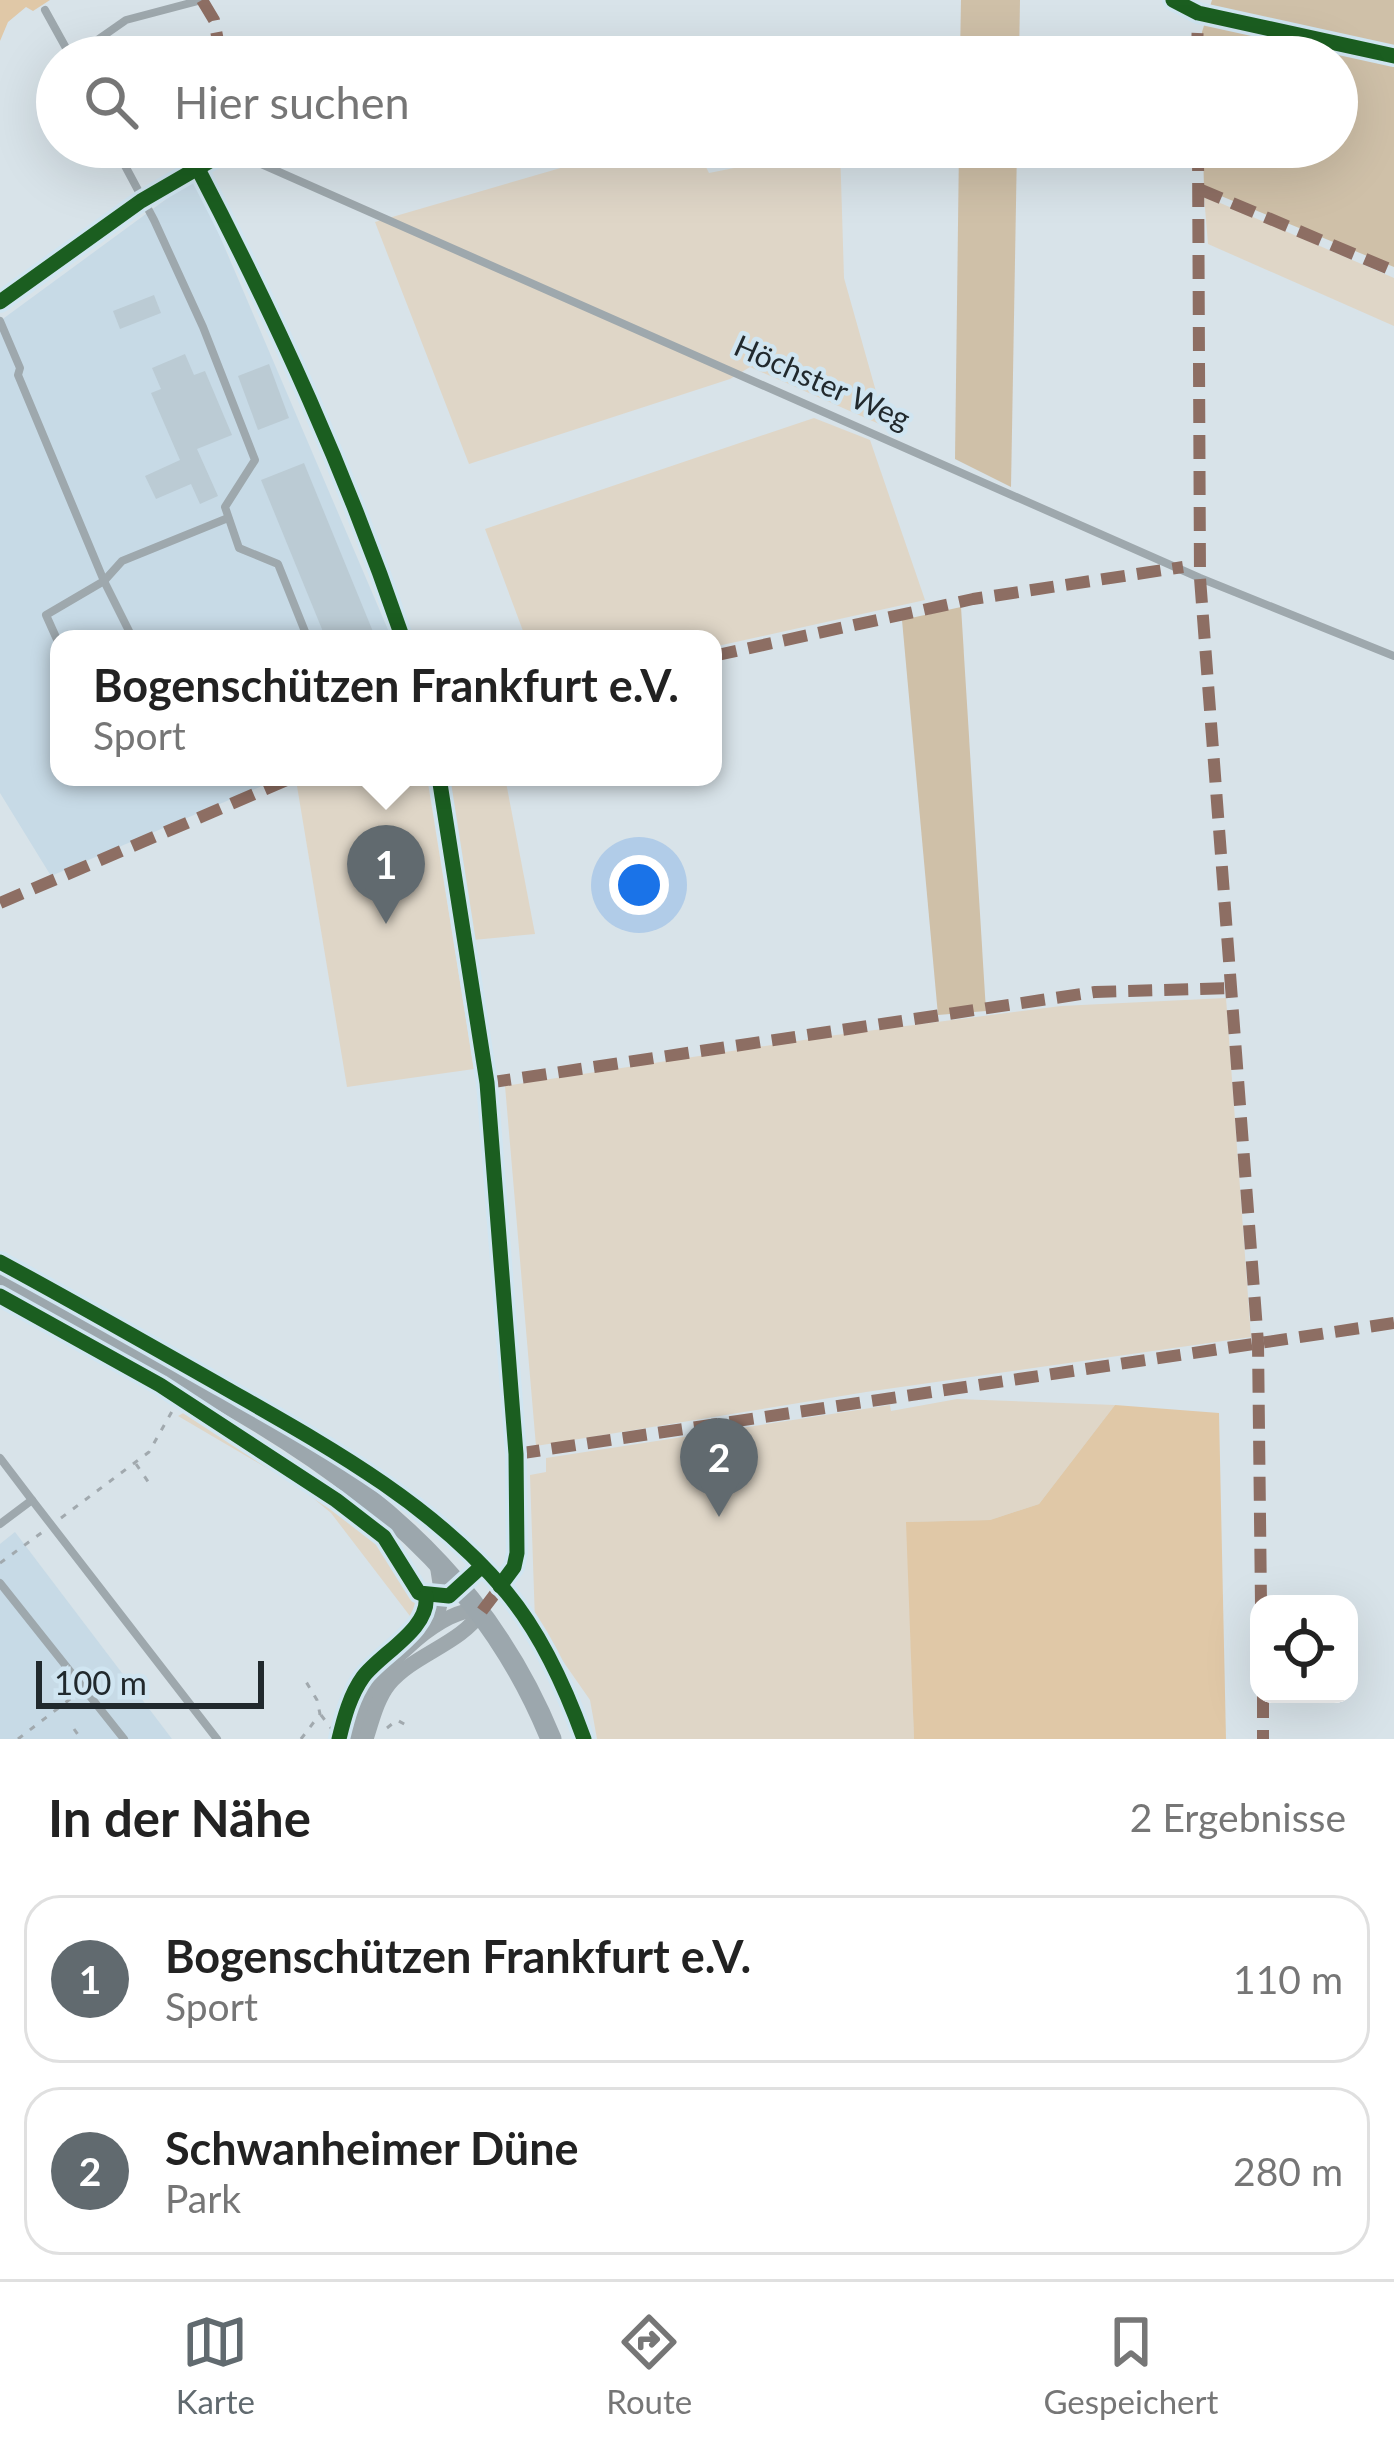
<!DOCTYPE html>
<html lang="de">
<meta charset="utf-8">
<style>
:root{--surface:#fff;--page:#f6f6f6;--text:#222;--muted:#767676;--line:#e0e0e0;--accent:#616a6f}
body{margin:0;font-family:Lato,sans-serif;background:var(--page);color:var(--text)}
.controls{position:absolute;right:36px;bottom:36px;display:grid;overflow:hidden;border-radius:24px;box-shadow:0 12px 48px #0002}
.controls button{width:108px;height:108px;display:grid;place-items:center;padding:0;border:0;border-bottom:3px solid var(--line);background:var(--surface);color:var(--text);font:60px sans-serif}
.scale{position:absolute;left:36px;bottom:30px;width:228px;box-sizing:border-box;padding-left:12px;border:6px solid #21292d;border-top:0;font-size:33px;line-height:42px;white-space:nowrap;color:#21292d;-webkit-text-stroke:9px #d0e5f1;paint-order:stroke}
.you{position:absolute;left:639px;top:885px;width:42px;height:42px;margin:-30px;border:9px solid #fff;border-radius:50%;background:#1a73e8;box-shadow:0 0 0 18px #1a73e833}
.badge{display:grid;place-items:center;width:78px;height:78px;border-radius:50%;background:var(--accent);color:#fff;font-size:39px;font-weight:700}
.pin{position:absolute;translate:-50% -99px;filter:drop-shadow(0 3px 6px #0008)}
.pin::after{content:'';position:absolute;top:63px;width:42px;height:36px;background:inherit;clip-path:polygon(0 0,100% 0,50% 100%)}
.popup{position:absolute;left:50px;top:630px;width:672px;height:156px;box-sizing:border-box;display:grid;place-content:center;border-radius:24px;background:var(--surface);filter:drop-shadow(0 3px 9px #0005);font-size:39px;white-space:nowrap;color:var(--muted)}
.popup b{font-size:45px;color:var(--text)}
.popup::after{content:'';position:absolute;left:50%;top:100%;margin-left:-24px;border:24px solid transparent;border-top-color:var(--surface)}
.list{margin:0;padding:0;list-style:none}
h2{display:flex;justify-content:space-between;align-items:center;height:156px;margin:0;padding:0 48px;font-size:51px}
h2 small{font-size:39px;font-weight:400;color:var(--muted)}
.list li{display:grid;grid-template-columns:78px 1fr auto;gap:36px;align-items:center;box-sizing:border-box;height:168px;margin:0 24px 24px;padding:0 24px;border:3px solid var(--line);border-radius:36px}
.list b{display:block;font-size:45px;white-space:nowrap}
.list p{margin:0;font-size:39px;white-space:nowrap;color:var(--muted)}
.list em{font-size:39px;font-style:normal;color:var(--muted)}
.icon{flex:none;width:66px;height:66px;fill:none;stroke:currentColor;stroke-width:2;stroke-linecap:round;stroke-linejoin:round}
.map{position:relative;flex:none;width:1394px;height:1739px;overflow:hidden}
.search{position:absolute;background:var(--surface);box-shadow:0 12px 48px #0002;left:36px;right:36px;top:36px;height:132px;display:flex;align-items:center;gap:30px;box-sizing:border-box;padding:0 42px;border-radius:66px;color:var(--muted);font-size:45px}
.sheet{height:540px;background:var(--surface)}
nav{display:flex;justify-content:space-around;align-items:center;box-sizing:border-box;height:168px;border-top:3px solid var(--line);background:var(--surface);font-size:33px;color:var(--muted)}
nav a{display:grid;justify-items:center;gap:6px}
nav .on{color:var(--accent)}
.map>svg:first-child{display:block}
.built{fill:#c7dae6}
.green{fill:#dfd6c7}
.forest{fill:#cfc0a8}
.water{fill:#e0c8a7}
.building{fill:#bbcbd4}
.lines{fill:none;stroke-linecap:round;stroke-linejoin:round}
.path{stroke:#a1a9ae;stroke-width:3;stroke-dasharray:6 9;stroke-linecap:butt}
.service{stroke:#9ea8ad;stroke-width:8}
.minor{stroke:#9ea8ad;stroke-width:15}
.secondary{stroke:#9ca7ad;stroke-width:21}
.quiet{stroke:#8d6e63;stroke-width:12;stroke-dasharray:24 12;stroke-linecap:butt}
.cycleway-casing{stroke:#d0e5f1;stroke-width:22}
.cycleway{stroke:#1b5e20;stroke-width:15}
.labels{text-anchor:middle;stroke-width:9;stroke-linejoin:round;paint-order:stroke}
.street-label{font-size:30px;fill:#21292d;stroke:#d0e5f1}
</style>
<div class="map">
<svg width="1394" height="1739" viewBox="0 0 1394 1739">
<rect width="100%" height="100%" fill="#d8e3e9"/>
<g class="built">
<path d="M195 178 392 639H59V777H283L51 876 0 793V321Z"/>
<path d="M15 1532 172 1739H0V1544Z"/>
</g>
<g class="green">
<path d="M633 147H696L709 173 840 147 844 278 886 427 750 367 730 379 469 464 375 222Z"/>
<path d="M1204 196 1394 278V326L1208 244Z"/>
<path d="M814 418 870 440 925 600 713 647V639H526L485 529Z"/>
<path d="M302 777H427L474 1069 347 1087 296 780Z"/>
<path d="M445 777H505L535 934 473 940Z"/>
<path d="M1226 998 1251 1337 866 1392 536 1446 505 1086 836 1035 1061 1006Z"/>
<path d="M957 1399 1115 1405 1039 1504 990 1520 907 1522 914 1739H597L590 1700 535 1621 530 1475 546 1472V1458L890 1405 891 1411Z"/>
<path d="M189 1410C215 1428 262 1468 289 1474L385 1546 396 1576 416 1600 413 1620 331 1513 301 1488 178 1416Z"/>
</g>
<g class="forest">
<path d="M961 0H1020L1019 57H960Z"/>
<path d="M1212 0H1394V267L1204 189 1203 147H1337V57H1202V32Z"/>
<path d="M959 147H1017L1011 487 955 459Z"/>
<path d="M961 607 986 1011 938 1015 902 620Z"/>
</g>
<g class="water">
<path d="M0 0H50L33 11 26 7 8 22 0 41Z"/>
<path d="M1115 1405 1219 1413 1226 1739H914L906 1522 990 1520 1039 1504Z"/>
</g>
<g class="building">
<path d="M154 295 161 313 120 329 113 311Z"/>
<path d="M185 354 194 375 205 371 232 435 197 449 218 496 200 504 191 484 156 499 145 476 180 460 151 393 161 389 152 368Z"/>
<path d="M269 364 289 418 258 430 238 376Z"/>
<path d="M304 463 376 639H326L261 480Z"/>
</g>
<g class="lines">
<g class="path">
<path d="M136 1464 149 1483"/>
<path d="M61 1518 149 1452 179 1399"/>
<path d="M0 1563 44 1531"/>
<path d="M321 1715 337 1736"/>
<path d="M387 1728 397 1720 406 1725"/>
<path d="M74 1729 81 1739"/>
<path d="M18 1739 74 1696"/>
<path d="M301 1739 320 1714 317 1700 302 1675"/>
</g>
<g class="service">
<path d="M45 10 71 57"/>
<path d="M73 57 126 20 202 0"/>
<path d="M115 147 154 220 203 327 255 460 225 507 239 548 278 564 308 639"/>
<path d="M0 302 141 201 234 148 245 157 1200 578 1394 656"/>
<path d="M0 321 20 368 18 375 104 581 133 639"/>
<path d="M59 644 46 615 104 581 122 561 228 518"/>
<path d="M0 1458 32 1500"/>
<path d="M0 1524 32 1500 217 1739"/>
<path d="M0 1583 124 1739"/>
</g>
<g class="minor">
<path d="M435 1625 442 1596 437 1564"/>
<path d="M352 1739C356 1724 360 1707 368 1694 384 1664 444 1607 479 1610"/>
<path d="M366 1739C372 1721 377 1699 389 1684 414 1654 461 1644 482 1611"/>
</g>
<path class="secondary" d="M0 1280C219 1402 450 1490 551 1739"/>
<g class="quiet">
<path d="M202 0 214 20 221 57"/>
<path d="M1197 57 1198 13"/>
<path d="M1198 147 1200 578 1258 1343 1261 1604"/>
<path d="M1199 189 1394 271"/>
<path d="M713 656 973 599 1183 567"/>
<path d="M0 903 294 777"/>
<path d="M487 1083 1095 992 1231 988"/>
<path d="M516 1454 1394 1323"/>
<path d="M482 1611 507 1578"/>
<path d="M1263 1694V1739"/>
</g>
<g class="cycleway-casing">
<g id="cycleway">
<path d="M1173 0 1198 13 1394 56"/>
<path d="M198 169C279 325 346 472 403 639"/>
<path d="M0 302 141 201 234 147"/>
<path d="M439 777 487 1083 516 1454 517 1553 514 1567 500 1586"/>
<path d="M0 1262C76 1303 151 1346 225 1388 325 1445 432 1503 507 1593 541 1634 566 1689 584 1739"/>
<path d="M0 1296 160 1385 336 1500 384 1537 419 1593 449 1596 482 1566"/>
<path d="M339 1739C344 1718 350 1695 363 1677 381 1653 430 1629 426 1596"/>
</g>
</g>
<use href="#cycleway" class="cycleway"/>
</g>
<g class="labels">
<g class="street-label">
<text transform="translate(822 383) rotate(24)" y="10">Höchster Weg</text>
</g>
</g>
</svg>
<div class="controls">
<button><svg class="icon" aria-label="locate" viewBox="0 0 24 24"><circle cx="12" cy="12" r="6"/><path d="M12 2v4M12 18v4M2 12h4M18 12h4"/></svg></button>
</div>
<div class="scale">100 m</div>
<div class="you"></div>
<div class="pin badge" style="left:386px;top:924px">1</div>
<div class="popup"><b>Bogenschützen Frankfurt e.V.</b>Sport</div>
<div class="pin badge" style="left:719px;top:1517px">2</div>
<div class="search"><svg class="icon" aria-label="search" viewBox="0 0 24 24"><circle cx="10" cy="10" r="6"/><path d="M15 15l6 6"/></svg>Hier suchen</div>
</div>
<section class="sheet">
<h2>In der Nähe<small>2 Ergebnisse</small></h2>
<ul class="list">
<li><span class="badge">1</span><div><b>Bogenschützen Frankfurt e.V.</b><p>Sport</p></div><em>110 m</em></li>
<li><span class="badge">2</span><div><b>Schwanheimer Düne</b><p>Park</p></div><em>280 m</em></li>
</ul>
</section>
<nav>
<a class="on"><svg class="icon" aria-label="map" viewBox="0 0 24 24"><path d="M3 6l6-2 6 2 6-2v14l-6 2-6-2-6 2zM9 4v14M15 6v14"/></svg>Karte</a>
<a><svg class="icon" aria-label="directions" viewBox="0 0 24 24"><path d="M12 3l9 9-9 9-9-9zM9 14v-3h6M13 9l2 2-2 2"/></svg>Route</a>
<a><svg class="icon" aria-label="saved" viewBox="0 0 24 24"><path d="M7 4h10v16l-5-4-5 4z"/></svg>Gespeichert</a>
</nav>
